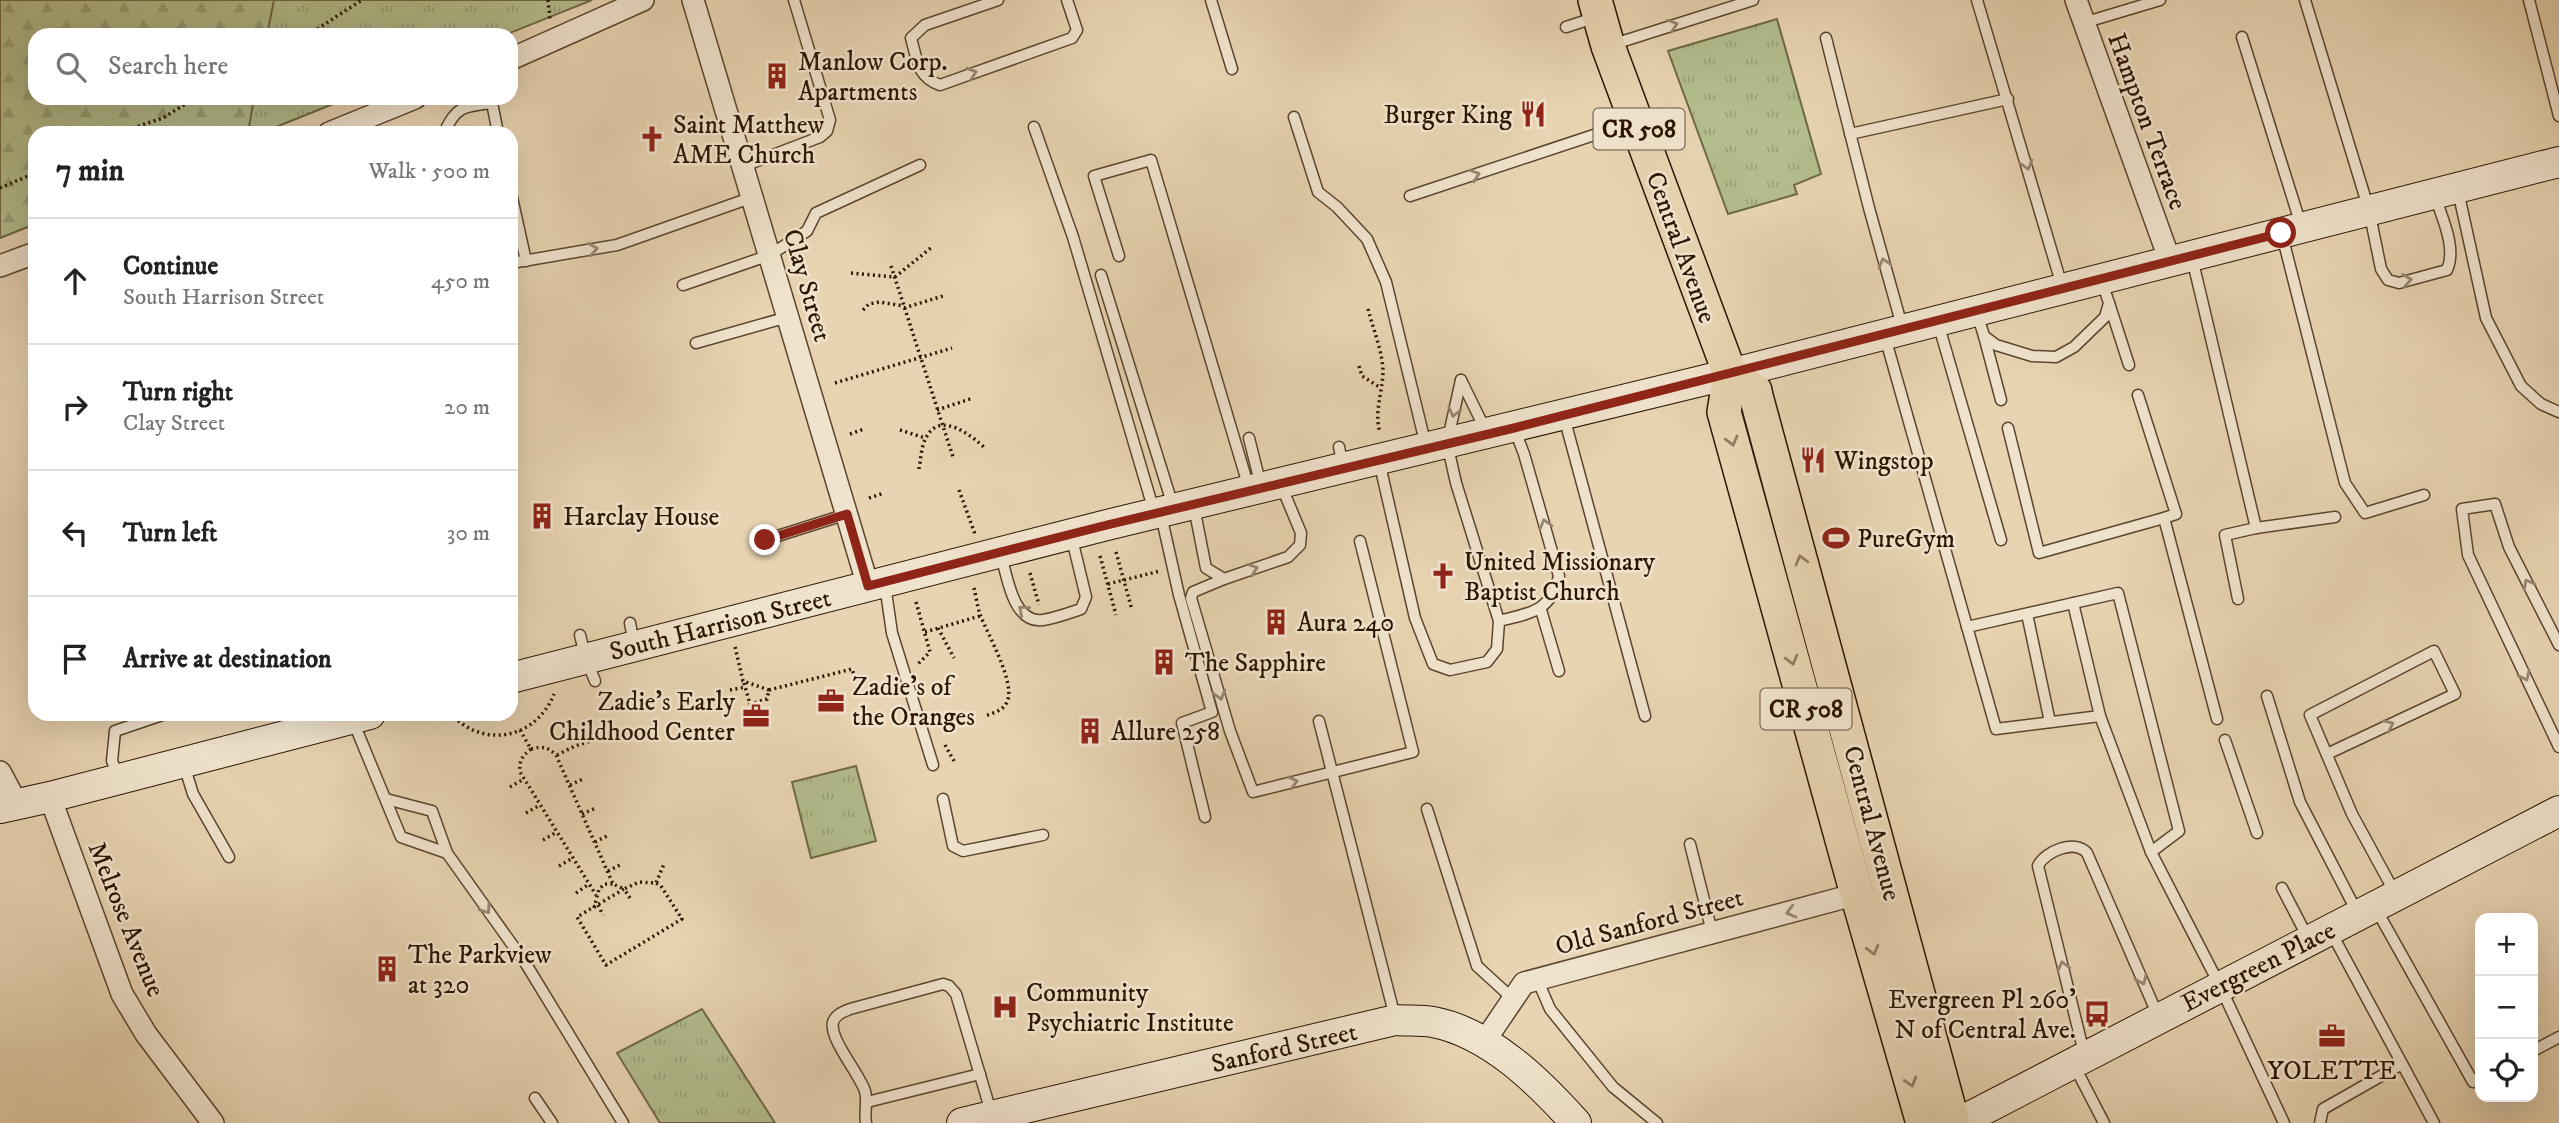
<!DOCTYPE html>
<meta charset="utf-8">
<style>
:root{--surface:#fff;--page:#f2f2f2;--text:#222;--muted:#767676;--line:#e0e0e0}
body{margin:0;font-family:"IM FELL DW Pica",serif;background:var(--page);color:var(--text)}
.controls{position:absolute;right:21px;bottom:21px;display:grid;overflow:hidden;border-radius:14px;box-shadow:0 7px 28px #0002}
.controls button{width:63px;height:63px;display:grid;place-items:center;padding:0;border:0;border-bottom:2px solid var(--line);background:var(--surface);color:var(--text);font:35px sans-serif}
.stop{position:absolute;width:21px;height:21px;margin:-16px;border:5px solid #8f2418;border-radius:50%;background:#fff}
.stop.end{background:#8f2418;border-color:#fff;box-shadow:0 2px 7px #0008}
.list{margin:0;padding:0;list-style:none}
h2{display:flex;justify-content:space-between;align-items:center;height:91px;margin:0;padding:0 28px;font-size:30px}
h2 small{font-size:23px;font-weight:400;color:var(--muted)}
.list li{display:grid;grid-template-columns:46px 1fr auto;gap:21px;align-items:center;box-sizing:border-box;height:126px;padding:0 28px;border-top:2px solid var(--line)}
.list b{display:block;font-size:26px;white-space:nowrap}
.list p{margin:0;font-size:23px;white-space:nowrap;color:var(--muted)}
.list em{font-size:23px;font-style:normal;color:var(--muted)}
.icon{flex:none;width:38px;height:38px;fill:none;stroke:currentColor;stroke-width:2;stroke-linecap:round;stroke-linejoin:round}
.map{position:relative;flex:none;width:2559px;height:1123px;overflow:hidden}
.search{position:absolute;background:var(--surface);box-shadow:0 7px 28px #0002;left:28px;top:28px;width:490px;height:77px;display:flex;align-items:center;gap:18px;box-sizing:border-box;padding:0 24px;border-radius:21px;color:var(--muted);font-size:26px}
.panel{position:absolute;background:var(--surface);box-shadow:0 7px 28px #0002;left:28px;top:126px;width:490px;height:595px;border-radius:21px}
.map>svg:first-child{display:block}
.grass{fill:url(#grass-tufts);stroke:#706948;stroke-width:2}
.forest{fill:url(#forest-firs);stroke:#706948;stroke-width:2}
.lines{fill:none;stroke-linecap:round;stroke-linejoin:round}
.lane-casing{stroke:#5b452d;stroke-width:13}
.street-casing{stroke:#5b452d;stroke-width:24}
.secondary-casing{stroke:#2c1501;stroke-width:32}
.primary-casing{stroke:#2c1501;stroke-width:36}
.path{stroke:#2c1501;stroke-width:3.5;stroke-dasharray:2 3.5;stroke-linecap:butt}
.lane{stroke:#f0e3cd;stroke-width:10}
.street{stroke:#f0e3cd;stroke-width:21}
.secondary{stroke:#f0e3cd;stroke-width:30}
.primary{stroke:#e8d4b2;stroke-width:33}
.oneway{stroke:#988671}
.oneway2{stroke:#937e62}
.route{stroke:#8f2418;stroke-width:9}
.labels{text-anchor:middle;stroke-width:5;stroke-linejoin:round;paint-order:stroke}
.shield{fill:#f0e3cd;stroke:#67533e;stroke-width:2}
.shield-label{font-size:24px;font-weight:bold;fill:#2c1501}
.poi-label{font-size:26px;fill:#2c1501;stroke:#f0e3cd;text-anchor:start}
.street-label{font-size:26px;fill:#2c1501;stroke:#f0e3cd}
</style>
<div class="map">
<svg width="2559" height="1123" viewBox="0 0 2559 1123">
<defs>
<pattern id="grass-tufts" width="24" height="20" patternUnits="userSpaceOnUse" patternTransform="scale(1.75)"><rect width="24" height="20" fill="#b3bd8e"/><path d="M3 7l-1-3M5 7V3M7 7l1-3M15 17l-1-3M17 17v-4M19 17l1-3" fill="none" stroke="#9aa279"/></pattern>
<pattern id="forest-firs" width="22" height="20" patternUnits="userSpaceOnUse" patternTransform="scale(1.75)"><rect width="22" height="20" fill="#b3bd8e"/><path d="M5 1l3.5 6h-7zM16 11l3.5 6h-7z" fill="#9aa279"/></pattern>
</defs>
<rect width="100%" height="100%" fill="#e8d4b2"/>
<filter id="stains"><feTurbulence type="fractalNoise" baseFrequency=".00286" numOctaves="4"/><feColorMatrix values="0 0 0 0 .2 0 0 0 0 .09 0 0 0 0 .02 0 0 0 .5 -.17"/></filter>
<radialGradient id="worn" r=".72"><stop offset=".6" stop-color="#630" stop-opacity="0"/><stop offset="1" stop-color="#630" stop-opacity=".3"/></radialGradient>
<g class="grass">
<path d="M0 0H592L505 35H35V98H348L261 133H35V224L0 238Z"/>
<path d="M1777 19 1821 174 1794 185 1797 194 1728 214 1668 51Z"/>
<path d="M856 766 876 841 811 858 792 782Z"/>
<path d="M702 1009 775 1123H660L617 1053Z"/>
</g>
<path class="forest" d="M0 0H274L267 35H35V98H254L248 133H35V224L0 238Z"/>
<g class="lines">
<g class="lane-casing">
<g id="lane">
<path d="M998 0 925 25 911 38C917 59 917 77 940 85L1072 38 1077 30 1067 0"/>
<path d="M1211 0 1232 69"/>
<path d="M1977 0 2062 286"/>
<path d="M2305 0 2369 210 2381 269 2388 280 2399 283 2447 270C2457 248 2442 218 2435 196"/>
<path d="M2529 0 2559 116"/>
<path d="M2083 23 2160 0"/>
<path d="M1566 27 1597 17"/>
<path d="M2242 37 2301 225"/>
<path d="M1826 38 1869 208 1902 326"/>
<path d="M1611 45 1753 0"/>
<path d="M1294 117 1318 192 1337 207 1367 239 1386 282 1426 446"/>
<path d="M1034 127 1073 237 1154 511"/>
<path d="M444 133C456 106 464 106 492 103L498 133"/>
<path d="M1850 134 2008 99"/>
<path d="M744 166 820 137 827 131 830 120 794 0"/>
<path d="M2458 191 2486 318 2521 386 2541 404 2559 412"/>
<path d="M511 193 526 261"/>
<path d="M1410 196 1633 122"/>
<path d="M2282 235 2345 483 2365 513 2424 495"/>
<path d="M1119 256 1094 176 1151 160 1249 488"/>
<path d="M2192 258 2256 528 2335 517"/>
<path d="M511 263 617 245 753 197"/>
<path d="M1101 275 1173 506"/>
<path d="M683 285 770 255 807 231 816 213 920 165"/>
<path d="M2109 303 2129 365"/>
<path d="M1977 313 1984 336 1996 345 2032 356 2056 357 2074 347 2105 317 2109 303 2102 282"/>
<path d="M1938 323 2001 540"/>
<path d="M1984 336 2001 400"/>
<path d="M1885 337 1996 729 2100 716 2151 852 2220 986 2284 1123"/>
<path d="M696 343 788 317"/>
<path d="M1461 380 1486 431"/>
<path d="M2138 395 2176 514 2164 518"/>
<path d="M1564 417 1645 716"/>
<path d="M2008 428 2039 553 2164 518 2217 719"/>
<path d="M1249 438 1261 486"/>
<path d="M1339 447 1343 466"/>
<path d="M1379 461 1415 618 1433 664 1450 670 1487 662 1497 649 1499 621 1456 483 1447 443 1461 380"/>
<path d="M1194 507 1206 568 1224 579 1288 557 1300 545 1301 533 1281 485"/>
<path d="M1161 515 1179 595 1212 712 1182 723 1205 817"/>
<path d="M765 540 847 514"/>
<path d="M1001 555C1007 576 1013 624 1043 620 1056 618 1069 613 1081 609L1086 597 1071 535"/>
<path d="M1224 579 1193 592 1191 598 1230 731 1253 792 1413 752 1360 541"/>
<path d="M885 585 892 633 933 765"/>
<path d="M2238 599 2225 535 2256 528"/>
<path d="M2073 603 2100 716"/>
<path d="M1541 610 1559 671"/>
<path d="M2027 614 2050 722"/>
<path d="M1499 621C1530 613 1551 612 1559 576L1524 454 1514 428"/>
<path d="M630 623 634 644"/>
<path d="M1967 627 2118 593 2179 831 2151 852"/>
<path d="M580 635 586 659 595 681"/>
<path d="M2559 645 2509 547 2495 504 2462 509 2468 555 2559 747"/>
<path d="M2267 696 2300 802 2357 912"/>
<path d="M353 721 401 837 447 853"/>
<path d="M1319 721 1395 1017"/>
<path d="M2225 740 2257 833"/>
<path d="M2327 754 2455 694 2434 651 2310 715 2352 814 2395 893"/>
<path d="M184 765 193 794 229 857"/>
<path d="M118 775 112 761 115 731 165 714"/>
<path d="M386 799 432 811 447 853 526 964 623 1123"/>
<path d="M943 799 953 846 963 851 1043 835"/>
<path d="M1427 809 1477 966 1513 999"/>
<path d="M1690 844 1712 932"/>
<path d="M2282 888 2308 938"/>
<path d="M2376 909 2473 1082 2480 1078"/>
<path d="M2331 932 2434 1123"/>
<path d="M1538 981 1550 1009 1613 1087 1657 1123"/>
<path d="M2533 1051 2559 1037"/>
<path d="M2084 1053 2038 866C2045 851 2075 839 2087 853L2159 1018"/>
<path d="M2075 1067 2104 1123"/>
<path d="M535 1098 552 1123"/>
<path d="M867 1102 980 1074"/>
<path d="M866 1123C864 1112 868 1102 865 1091 859 1073 829 1039 833 1022 836 1014 843 1012 850 1009L943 984 949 986 956 994 991 1112"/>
<path d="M2320 1123 2323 1109 2402 1064"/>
</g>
</g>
<g class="street-casing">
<g id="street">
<path d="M693 0 868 586"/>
<path d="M2076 0 2170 261"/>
<path d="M511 59 643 0"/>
<path d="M329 133 415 98"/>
<path d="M0 266 35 253"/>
<path d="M0 772 17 804"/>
<path d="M50 797 122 994 146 1034 213 1123"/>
<path d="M1484 1042 1524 983 1857 894"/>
</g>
</g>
<g class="secondary-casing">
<g id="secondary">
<path d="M511 678 1107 525 1730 374 2559 162"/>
<path d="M0 808 50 797 370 714"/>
<path d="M962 1123 1395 1020C1408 1021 1421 1020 1433 1022 1490 1033 1539 1082 1576 1123"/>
<path d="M1958 1123 2559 811"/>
</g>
</g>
<g class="primary-casing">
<g id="primary">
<path d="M1595 0 1608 46 1730 374 1724 412 1857 894 1923 1123"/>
<path d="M1730 374 1755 391 1756 396 1953 1123"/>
</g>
</g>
<g class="path">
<path d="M548 0 550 19"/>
<path d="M308 35 362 0"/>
<path d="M117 133 163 118 195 98"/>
<path d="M0 188 35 173"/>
<path d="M891 266 953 457"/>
<path d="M851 273 895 277 932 247"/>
<path d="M904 308 943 296"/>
<path d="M1368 309C1373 329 1383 352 1383 373 1382 395 1374 412 1380 433"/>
<path d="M863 310 869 304 879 302 904 306"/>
<path d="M1359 366 1362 376 1381 388"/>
<path d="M835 383 952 348"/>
<path d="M937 410 973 398"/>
<path d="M900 430 925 438"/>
<path d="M850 434 864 429"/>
<path d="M919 469C921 459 921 445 927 436 941 411 972 436 985 448"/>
<path d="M959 490 975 534"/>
<path d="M869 498 884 493"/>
<path d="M1116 552 1132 610"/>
<path d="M1100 556 1116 615"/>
<path d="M1030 573 1039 605"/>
<path d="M1108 584 1160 571"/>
<path d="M974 588C976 596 977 606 980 614 987 634 1016 682 1007 702 1003 711 993 713 985 716"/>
<path d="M916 602 930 652 918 664"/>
<path d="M938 628 954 658"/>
<path d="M925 632 980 616"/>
<path d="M735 647 743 681 769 690 767 699 750 704V706"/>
<path d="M744 683 750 704"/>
<path d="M730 690 745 687"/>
<path d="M769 690 852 669 856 681"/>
<path d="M454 717C487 749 537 737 554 694"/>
<path d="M520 730 531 749C542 746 548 747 556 755L613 884 624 889 639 882 656 883 664 864"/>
<path d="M945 745 954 761"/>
<path d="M531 749C522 756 519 761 520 772L596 895"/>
<path d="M557 755 575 746 610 735"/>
<path d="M570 785 585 778"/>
<path d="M510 787 524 779"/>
<path d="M526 813 540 805"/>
<path d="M582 814 596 808"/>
<path d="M543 840 557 832"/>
<path d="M595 842 609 835"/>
<path d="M559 866 573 858"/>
<path d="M608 871 622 864"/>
<path d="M576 893 589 884"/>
<path d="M630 898 624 889 577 917 606 965 682 919 661 886 656 883"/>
<path d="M598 905 603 915"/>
<path d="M594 908 599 889 605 884H613"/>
</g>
<use href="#lane" class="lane"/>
<use href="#street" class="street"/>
<use href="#secondary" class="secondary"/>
<use href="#primary" class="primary"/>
</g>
<defs><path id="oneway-chevron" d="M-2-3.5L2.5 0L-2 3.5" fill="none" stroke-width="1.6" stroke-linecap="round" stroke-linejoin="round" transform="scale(1.75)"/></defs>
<g class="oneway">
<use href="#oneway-chevron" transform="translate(1673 25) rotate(-18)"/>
<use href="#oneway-chevron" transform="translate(972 73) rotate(-19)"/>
<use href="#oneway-chevron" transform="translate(2027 165) rotate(74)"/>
<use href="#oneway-chevron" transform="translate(1475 175) rotate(-18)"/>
<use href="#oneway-chevron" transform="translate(593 249) rotate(-10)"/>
<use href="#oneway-chevron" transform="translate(1884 263) rotate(-106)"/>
<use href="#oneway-chevron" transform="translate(2407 280) rotate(-10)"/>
<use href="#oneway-chevron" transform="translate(1454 412) rotate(103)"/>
<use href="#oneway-chevron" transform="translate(1545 524) rotate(-106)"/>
<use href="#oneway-chevron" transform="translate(1253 569) rotate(-20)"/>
<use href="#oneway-chevron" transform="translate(2528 584) rotate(-117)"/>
<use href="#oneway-chevron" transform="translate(1023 610) rotate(-140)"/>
<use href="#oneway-chevron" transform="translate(2525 676) rotate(65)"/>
<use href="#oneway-chevron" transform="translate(1220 695) rotate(73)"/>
<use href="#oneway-chevron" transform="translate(2389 725) rotate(-25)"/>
<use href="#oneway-chevron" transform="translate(1293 782) rotate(-14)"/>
<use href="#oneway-chevron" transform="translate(486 909) rotate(55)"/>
<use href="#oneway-chevron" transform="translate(1791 912) rotate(165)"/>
<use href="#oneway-chevron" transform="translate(2063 966) rotate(-104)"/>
<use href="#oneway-chevron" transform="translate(2142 980) rotate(66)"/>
</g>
<g class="oneway2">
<use href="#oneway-chevron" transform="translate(1732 441) rotate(75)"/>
<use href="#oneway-chevron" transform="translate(1801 560) rotate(-105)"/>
<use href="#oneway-chevron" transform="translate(1792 660) rotate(75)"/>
<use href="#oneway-chevron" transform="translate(1873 950) rotate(74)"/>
<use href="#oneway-chevron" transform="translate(1911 1082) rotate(73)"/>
</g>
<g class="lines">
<path class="route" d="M765 540 847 514 868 586 1107 525 1514 428 2281 233"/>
</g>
<defs>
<g id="building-bare" transform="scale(2.1)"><path d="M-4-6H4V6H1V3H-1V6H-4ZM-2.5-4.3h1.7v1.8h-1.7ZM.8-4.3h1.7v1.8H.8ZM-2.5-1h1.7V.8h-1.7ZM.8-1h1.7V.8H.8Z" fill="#8f2418" stroke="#f0e3cd" stroke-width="2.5" paint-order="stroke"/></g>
<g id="restaurant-bare" transform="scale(2.1)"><path d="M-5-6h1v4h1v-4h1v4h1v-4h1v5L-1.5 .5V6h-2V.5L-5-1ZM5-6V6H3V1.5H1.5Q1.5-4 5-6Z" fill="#8f2418" stroke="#f0e3cd" stroke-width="2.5" paint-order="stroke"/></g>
<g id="church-bare" transform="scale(2.1)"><path d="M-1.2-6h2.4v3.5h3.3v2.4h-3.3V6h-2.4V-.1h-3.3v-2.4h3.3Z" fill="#8f2418" stroke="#f0e3cd" stroke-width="2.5" paint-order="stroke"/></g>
<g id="stadium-bare" transform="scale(2.1)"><path d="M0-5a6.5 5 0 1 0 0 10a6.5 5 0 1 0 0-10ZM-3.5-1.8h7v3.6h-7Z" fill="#8f2418" stroke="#f0e3cd" stroke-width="2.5" paint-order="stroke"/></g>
<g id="office-bare" transform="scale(2.1)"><path d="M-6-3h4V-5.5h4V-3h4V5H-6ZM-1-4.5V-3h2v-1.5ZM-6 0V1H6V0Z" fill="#8f2418" stroke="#f0e3cd" stroke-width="2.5" paint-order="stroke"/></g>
<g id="hospital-bare" transform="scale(2.1)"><path d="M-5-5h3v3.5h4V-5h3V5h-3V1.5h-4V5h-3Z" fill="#8f2418" stroke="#f0e3cd" stroke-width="2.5" paint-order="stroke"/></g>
<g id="bus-bare" transform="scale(2.1)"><path d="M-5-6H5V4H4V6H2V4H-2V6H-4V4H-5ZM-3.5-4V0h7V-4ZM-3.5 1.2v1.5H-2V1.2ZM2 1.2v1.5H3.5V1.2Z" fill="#8f2418" stroke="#f0e3cd" stroke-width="2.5" paint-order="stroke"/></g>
</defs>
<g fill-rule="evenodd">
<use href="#building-bare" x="777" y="76"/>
<use href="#restaurant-bare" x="1533" y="114"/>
<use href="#church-bare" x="652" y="139"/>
<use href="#restaurant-bare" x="1813" y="460"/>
<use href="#building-bare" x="542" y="516"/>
<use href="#stadium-bare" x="1836" y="538"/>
<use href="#church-bare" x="1443" y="576"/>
<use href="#building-bare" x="1276" y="622"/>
<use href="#building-bare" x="1164" y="662"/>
<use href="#office-bare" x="831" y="701"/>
<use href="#office-bare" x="756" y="716"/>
<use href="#building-bare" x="1090" y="731"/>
<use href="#building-bare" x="387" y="969"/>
<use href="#hospital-bare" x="1005" y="1007"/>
<use href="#bus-bare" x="2097" y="1014"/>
<use href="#office-bare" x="2332" y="1036"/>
</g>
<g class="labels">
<g class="shield">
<rect x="1593.5" y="108.5" width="91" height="41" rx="5"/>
<rect x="1760.5" y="688.5" width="91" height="41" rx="5"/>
</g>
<g class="shield-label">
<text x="1639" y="137">CR 508</text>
<text x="1806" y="717">CR 508</text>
</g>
<g class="poi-label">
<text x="798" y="70">Manlow Corp.<tspan x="798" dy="30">Apartments</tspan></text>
<text x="1512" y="123" text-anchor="end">Burger King</text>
<text x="673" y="133">Saint Matthew<tspan x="673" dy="30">AME Church</tspan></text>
<text x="1834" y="469">Wingstop</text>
<text x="563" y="525">Harclay House</text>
<text x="1857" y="547">PureGym</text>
<text x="1464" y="570">United Missionary<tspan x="1464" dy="30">Baptist Church</tspan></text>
<text x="1297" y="631">Aura 240</text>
<text x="1185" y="671">The Sapphire</text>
<text x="852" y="695">Zadie's of<tspan x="852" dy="30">the Oranges</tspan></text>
<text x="735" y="710" text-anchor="end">Zadie's Early<tspan x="735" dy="30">Childhood Center</tspan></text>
<text x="1111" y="740">Allure 258</text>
<text x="408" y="963">The Parkview<tspan x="408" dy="30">at 320</tspan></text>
<text x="1026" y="1001">Community<tspan x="1026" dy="30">Psychiatric Institute</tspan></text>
<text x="2076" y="1008" text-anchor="end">Evergreen Pl 260'<tspan x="2076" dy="30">N of Central Ave.</tspan></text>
<text x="2332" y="1079" text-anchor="middle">YOLETTE</text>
</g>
<g class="street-label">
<text transform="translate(2148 121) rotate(70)" y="9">Hampton Terrace</text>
<text transform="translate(1682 247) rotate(70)" y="9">Central Avenue</text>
<text transform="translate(808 285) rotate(74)" y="9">Clay Street</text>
<text transform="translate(720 624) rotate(-14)" y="9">South Harrison Street</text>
<text transform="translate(1873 823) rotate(75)" y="9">Central Avenue</text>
<text transform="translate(127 919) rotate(68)" y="9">Melrose Avenue</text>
<text transform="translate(1649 921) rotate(-15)" y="9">Old Sanford Street</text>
<text transform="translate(2258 966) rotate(-27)" y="9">Evergreen Place</text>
<text transform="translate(1284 1047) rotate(-13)" y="9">Sanford Street</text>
</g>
</g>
<rect width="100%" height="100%" filter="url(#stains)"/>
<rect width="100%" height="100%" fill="url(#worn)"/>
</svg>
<div class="controls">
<button>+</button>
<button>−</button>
<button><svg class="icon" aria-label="locate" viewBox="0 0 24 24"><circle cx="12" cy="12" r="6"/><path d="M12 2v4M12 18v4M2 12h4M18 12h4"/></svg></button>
</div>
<div class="stop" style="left:2281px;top:233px"></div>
<div class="stop end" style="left:765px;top:540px"></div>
<div class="search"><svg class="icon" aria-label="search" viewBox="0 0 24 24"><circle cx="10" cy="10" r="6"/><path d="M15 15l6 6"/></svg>Search here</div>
<section class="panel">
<h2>7 min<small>Walk · 500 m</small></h2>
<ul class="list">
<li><svg class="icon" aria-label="ahead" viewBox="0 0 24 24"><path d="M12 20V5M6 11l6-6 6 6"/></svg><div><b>Continue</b><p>South Harrison Street</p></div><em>450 m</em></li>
<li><svg class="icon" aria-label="right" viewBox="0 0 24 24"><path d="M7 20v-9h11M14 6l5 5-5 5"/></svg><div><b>Turn right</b><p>Clay Street</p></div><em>20 m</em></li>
<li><svg class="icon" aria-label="left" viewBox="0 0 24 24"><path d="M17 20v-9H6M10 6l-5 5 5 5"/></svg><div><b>Turn left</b></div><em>30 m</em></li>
<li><svg class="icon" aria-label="arrive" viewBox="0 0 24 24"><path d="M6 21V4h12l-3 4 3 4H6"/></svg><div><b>Arrive at destination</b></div></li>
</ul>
</section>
</div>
